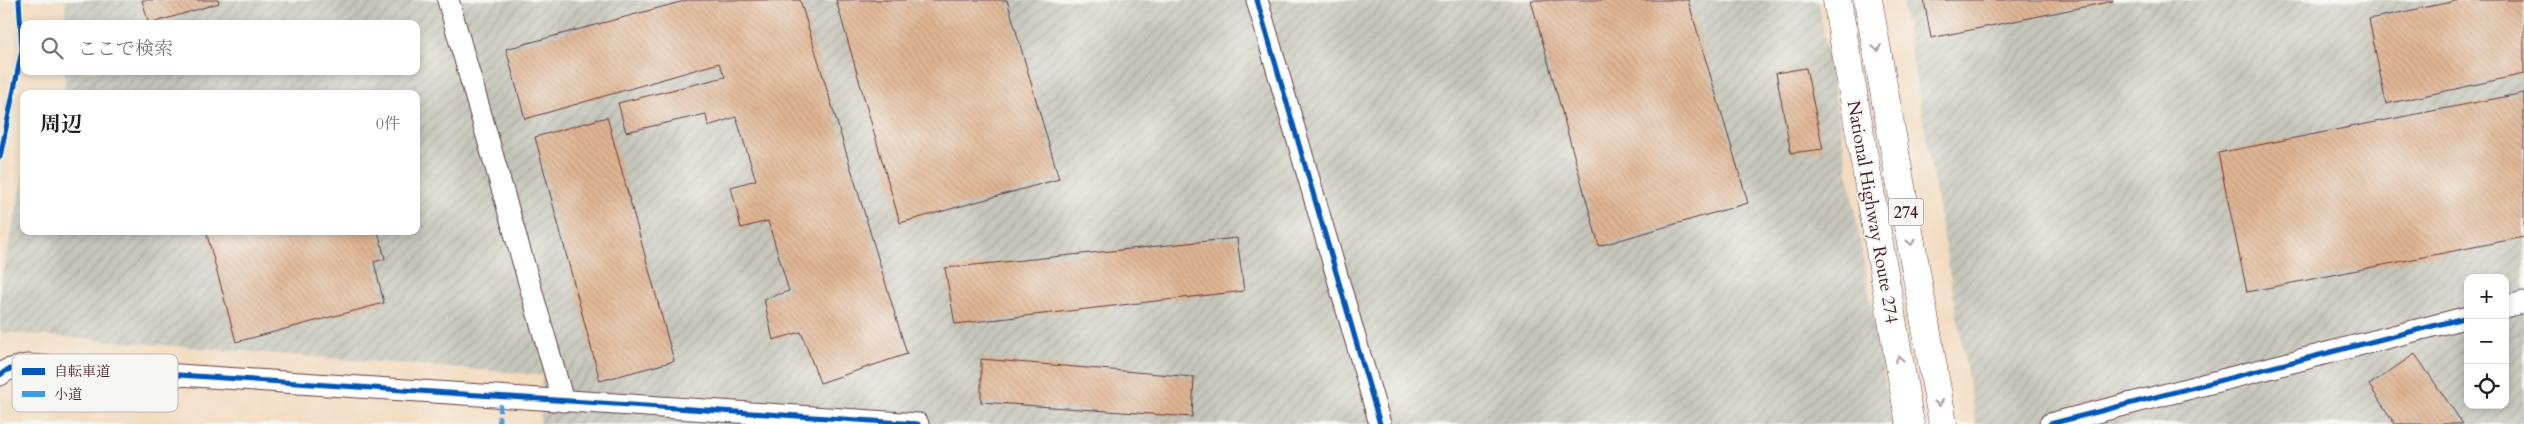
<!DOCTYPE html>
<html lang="ja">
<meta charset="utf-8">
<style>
:root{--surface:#fff;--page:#f2f2f2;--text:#202124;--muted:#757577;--line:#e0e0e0}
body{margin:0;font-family:Cardo,"Noto Serif JP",serif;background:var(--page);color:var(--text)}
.controls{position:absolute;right:15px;bottom:15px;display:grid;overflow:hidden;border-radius:10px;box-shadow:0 2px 8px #0003}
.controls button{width:45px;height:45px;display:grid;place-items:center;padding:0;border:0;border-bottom:1px solid var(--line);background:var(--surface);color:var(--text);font:25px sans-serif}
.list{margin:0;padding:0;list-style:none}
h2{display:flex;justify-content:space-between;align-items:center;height:65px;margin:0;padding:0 20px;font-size:21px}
h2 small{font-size:16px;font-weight:400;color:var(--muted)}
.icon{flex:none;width:28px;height:28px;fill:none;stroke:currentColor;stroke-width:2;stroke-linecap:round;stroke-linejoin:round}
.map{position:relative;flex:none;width:2524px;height:424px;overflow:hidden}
.search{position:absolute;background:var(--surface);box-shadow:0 2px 8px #0003;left:20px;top:20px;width:400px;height:55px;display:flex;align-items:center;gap:12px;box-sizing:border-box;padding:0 18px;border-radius:10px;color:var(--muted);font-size:19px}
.panel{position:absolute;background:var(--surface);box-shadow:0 2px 8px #0003;left:20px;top:90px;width:400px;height:145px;border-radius:10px}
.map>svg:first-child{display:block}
.industrial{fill:url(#industrial-furrows);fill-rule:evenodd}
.building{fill:url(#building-back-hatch)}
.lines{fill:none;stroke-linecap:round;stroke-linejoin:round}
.street-casing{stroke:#633b41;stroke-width:23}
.highway-casing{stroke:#633b41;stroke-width:29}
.street{stroke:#fff;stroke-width:21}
.highway{stroke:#fff;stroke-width:28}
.quiet{stroke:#409be1;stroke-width:4;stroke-dasharray:8 4;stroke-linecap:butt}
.cycleway-casing{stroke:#f6f6f2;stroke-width:8}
.cycleway{stroke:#0057b8;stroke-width:5}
.oneway{stroke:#ae9aa0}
.labels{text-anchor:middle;stroke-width:4;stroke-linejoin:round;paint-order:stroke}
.shield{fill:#f6f6f2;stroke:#7e6067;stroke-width:1}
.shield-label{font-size:16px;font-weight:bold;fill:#4a1f2b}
.street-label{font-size:18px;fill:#4a1f2b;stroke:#f6f6f2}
.key{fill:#f6f6f2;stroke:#c2b6b6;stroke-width:1}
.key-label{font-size:14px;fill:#4a1f2b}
</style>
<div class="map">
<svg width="2524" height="424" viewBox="0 0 2524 424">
<defs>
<pattern id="industrial-furrows" width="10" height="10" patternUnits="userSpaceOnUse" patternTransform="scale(1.25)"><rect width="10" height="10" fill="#c5c5b9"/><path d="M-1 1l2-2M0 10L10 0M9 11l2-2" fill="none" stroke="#aba99f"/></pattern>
<pattern id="building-back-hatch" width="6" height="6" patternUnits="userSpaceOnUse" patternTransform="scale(1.25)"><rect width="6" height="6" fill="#dfb593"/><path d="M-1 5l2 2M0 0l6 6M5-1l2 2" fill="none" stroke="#c19b7f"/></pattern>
</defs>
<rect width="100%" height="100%" fill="#f6f6f2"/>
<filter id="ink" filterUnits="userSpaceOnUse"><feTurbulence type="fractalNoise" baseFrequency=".02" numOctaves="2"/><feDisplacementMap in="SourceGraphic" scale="10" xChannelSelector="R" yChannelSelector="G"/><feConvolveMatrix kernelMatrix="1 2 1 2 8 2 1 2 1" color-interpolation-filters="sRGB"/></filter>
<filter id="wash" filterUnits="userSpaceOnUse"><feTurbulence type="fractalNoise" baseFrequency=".0096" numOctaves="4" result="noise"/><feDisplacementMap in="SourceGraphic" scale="20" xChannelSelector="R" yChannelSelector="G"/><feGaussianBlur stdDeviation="1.12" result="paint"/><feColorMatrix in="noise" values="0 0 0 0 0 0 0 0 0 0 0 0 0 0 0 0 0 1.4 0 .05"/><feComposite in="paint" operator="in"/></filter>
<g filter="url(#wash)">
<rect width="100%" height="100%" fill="#f3dabd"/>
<g class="industrial">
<path d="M65 0H1818L1892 424H540L542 375 0 332V287L24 174V231H416V94H64L65 71H416V24H66Z"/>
<path d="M1902 0H2524V424H1976ZM2468 278H2505V405H2468Z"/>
</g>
<g id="blocks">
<g class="building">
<path d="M142 0H218L219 3 149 24Z"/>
<path d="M688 0H800L907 354 820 383 801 332 773 340 764 299 789 291 768 221 741 228 731 187 756 180 736 117 708 126 706 114 626 132 618 103 725 77 719 63 525 119 506 49Z"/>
<path d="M836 0H1007L1059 179 900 223Z"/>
<path d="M1531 0H1688L1748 203 1599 246Z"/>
<path d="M1924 0H2113V1L1931 38Z"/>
<path d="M2461 0H2524V74L2386 104 2369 19Z"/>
<path d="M1806 68 1823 149 1791 153 1776 73Z"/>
<path d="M2524 93V237L2247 292 2218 153Z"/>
<path d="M607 117 674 361 600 381 535 137Z"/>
<path d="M206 231H378L385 259 374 262 384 303 236 342Z"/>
<path d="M1237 238 1244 291 955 324 945 268Z"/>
<path d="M2415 354 2463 424H2395L2369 385Z"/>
<path d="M981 359 1194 377 1192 417 981 402Z"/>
</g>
</g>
</g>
<g filter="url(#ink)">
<use href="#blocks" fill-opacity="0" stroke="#633b41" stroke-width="1"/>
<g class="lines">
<g class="street-casing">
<g id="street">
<path d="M448 0 563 401"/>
<path d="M1257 0 1380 424"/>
<path d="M2505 307 2524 302"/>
<path d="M0 375 7 370 27 365 918 424"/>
<path d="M2050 424 2468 317"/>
</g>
</g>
<g class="highway-casing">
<g id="highway">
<path d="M1837 0 1910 424"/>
<path d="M1868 0 1943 424"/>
</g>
</g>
<use href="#street" class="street"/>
<use href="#highway" class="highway"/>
<path class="quiet" d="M499 424 501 397"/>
<g class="cycleway-casing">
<g id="cycleway">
<path d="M1257 0 1380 424"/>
<path d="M0 157 22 50 19 0"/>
<path d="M0 375 7 370 27 365 918 424"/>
<path d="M2050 424 2468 317"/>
</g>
</g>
<use href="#cycleway" class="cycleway"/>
</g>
<defs><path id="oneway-chevron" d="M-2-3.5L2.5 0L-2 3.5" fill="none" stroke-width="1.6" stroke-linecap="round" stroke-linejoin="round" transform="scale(1.25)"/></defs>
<g class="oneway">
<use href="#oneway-chevron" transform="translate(1877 48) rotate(80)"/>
<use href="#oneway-chevron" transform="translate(1911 242) rotate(80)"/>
<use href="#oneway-chevron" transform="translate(1899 359) rotate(-100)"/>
<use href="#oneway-chevron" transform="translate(1939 403) rotate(80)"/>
</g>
</g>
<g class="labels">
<rect class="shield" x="1888.5" y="198.5" width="35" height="27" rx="4"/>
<g class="shield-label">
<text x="1906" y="218">274</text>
</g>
<g class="street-label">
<text transform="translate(1873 212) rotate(80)" y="6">National Highway Route 274</text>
</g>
</g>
<rect x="12" y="354" width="166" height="58" rx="8" class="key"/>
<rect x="22" y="368" width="23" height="7" fill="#0057b8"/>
<rect x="22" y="391" width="23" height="6" fill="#409be1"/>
<g class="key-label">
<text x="54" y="376">自転車道</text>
<text x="54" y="399">小道</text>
</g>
</svg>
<div class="controls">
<button>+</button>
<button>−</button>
<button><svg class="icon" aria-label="locate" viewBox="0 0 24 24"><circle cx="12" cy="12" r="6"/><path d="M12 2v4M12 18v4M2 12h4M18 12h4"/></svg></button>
</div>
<div class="search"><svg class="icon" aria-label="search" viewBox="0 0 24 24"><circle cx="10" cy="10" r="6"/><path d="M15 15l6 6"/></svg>ここで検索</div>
<section class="panel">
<h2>周辺<small>0件</small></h2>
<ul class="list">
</ul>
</section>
</div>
